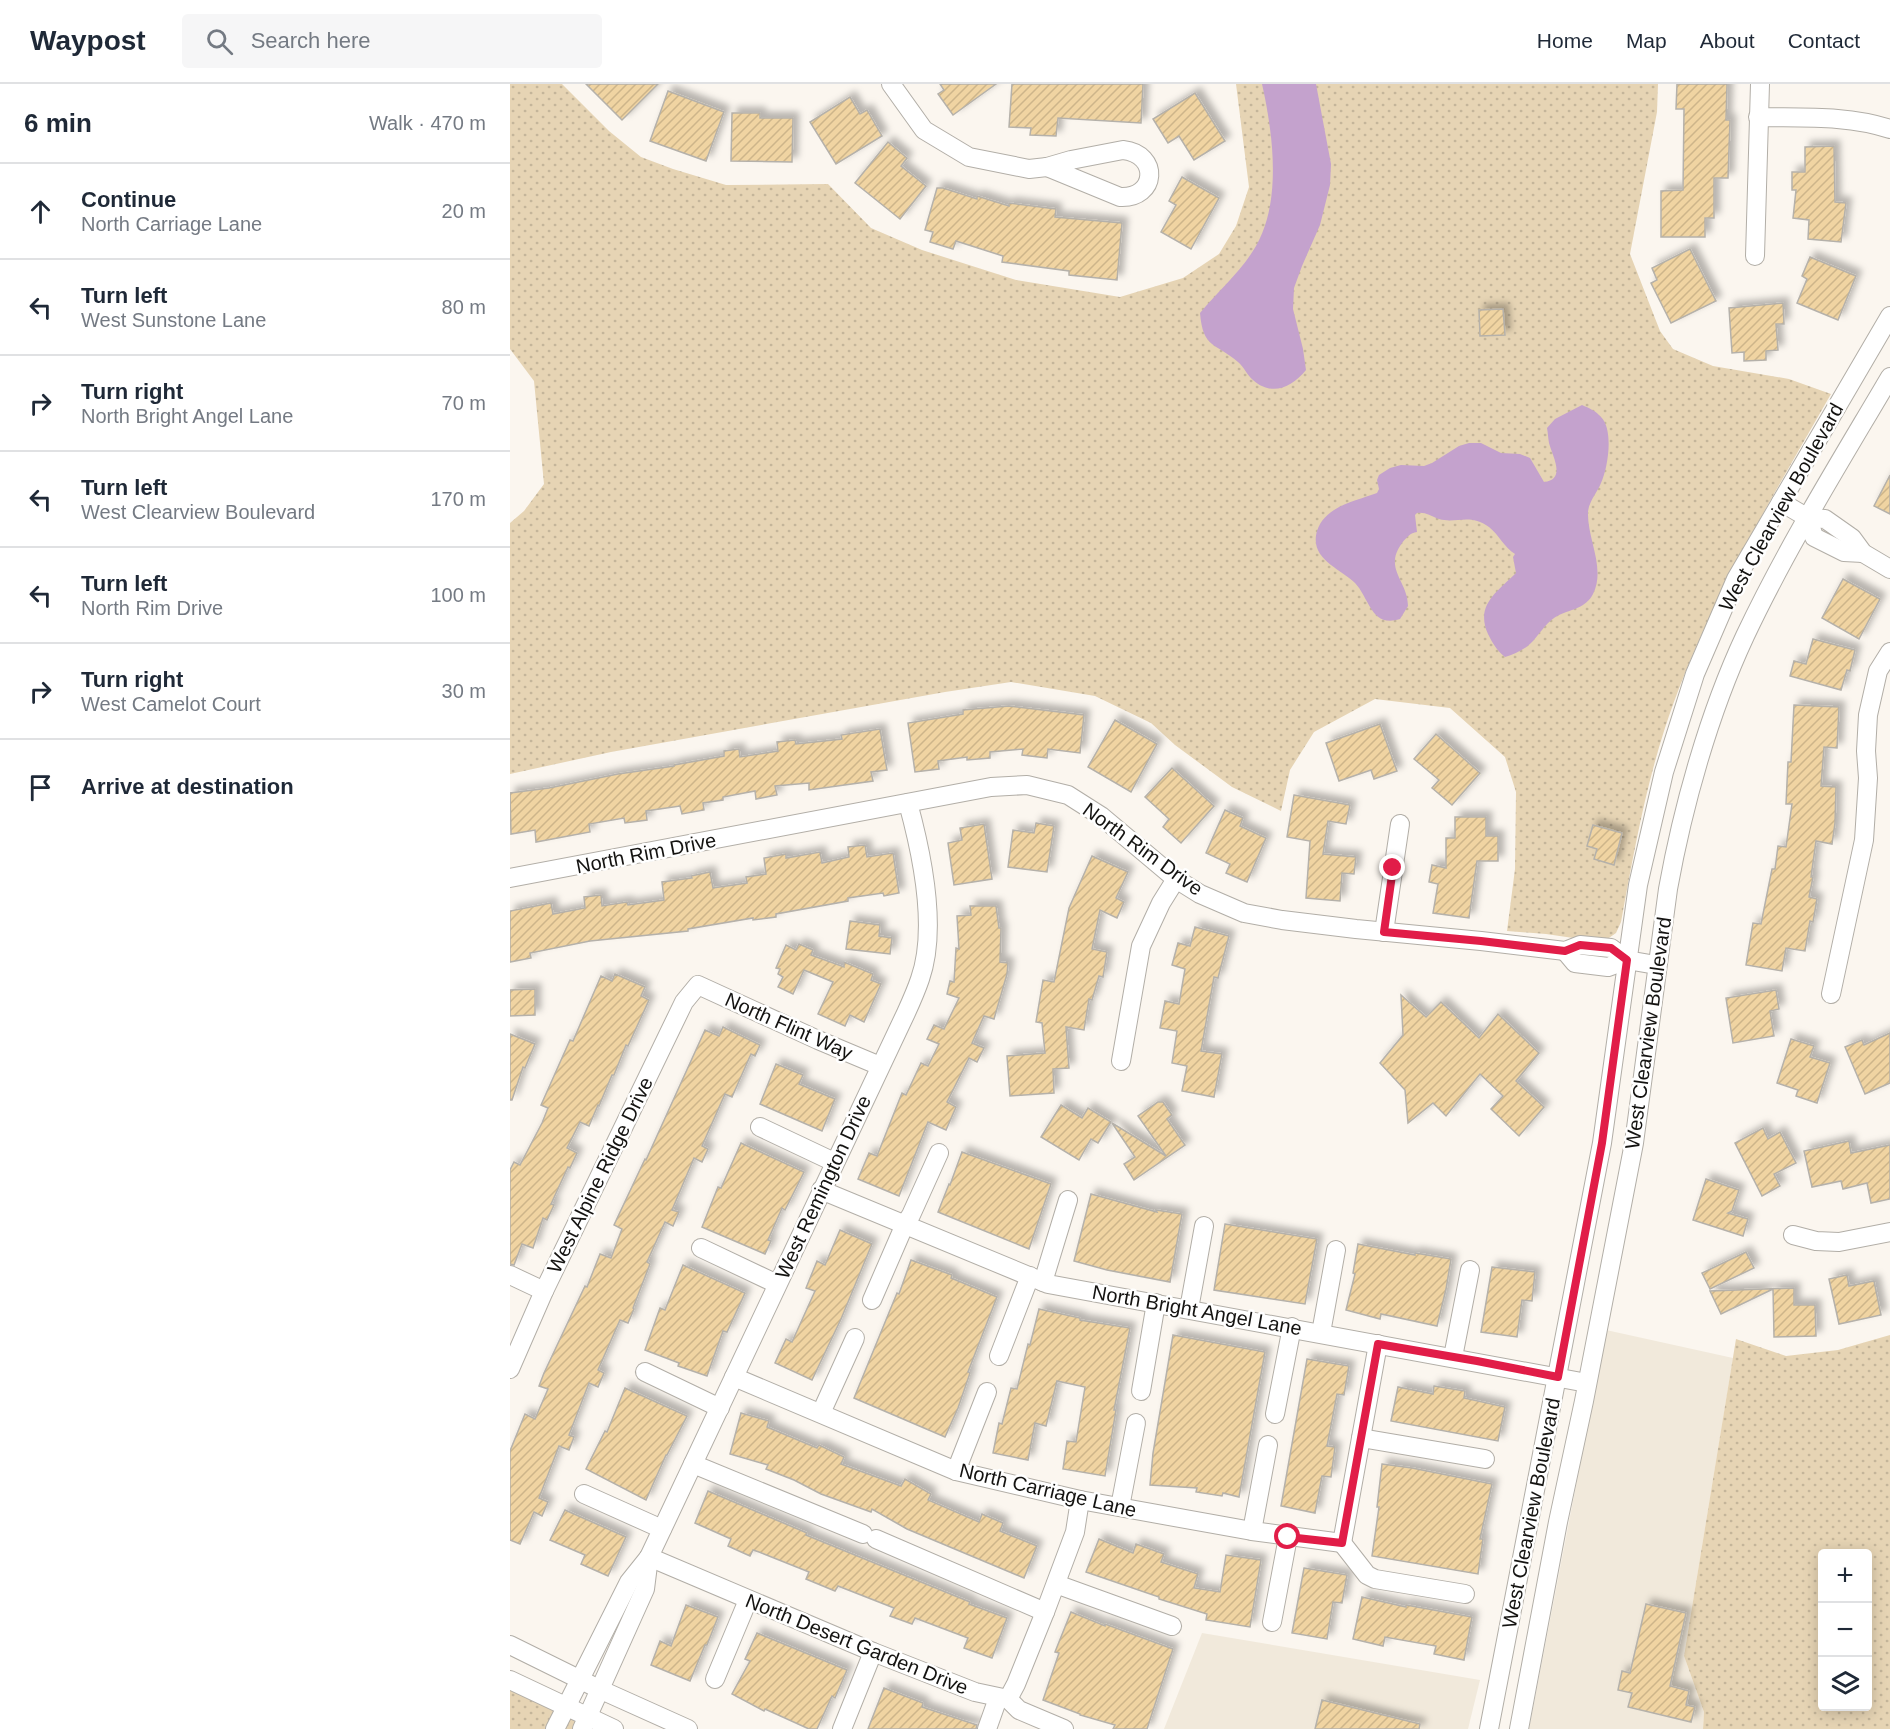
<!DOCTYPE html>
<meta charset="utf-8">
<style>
:root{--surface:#fff;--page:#f6f6f7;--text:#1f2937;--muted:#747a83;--line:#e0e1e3}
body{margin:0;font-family:Helvetica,sans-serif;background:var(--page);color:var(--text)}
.controls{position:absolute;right:18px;bottom:18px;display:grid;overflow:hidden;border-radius:6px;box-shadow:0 3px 15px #0003}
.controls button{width:54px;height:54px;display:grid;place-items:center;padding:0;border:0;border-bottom:2px solid var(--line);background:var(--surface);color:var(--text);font:30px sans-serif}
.stop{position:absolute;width:18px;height:18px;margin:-14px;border:4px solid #e11d48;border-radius:50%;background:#fff}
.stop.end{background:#e11d48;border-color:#fff;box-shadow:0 2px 6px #0008}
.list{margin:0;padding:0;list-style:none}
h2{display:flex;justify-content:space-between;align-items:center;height:78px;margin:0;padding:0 24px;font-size:26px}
h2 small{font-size:20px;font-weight:400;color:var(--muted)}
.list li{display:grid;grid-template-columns:39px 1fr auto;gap:18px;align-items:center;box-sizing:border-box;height:96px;padding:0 24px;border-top:2px solid var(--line)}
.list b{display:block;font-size:22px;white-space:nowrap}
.list p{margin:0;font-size:20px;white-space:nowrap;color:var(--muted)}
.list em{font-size:20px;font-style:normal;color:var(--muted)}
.icon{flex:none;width:33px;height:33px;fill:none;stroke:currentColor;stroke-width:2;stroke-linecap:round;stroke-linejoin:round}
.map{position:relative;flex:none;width:1380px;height:1645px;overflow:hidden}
header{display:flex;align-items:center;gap:36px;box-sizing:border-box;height:84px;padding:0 30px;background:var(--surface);border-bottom:2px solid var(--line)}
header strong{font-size:28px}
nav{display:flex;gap:33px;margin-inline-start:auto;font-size:21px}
.search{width:420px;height:54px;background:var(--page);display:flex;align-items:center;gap:15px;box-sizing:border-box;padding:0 21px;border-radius:6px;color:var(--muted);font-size:22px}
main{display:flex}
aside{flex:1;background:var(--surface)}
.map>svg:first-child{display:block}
.built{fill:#f1e9db}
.grass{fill:url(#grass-dots);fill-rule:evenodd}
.water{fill:#c4a2cd}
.building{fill:url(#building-hatch);stroke:#b5b1aa;stroke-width:1.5;filter:url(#shadow)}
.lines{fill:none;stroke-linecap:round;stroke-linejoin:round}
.minor-casing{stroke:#b2aea7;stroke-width:20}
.minor{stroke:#fff;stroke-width:18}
.route{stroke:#e11d48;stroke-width:8}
.labels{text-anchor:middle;stroke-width:5;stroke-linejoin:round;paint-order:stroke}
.street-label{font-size:20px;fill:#141311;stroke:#fff}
</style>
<header>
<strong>Waypost</strong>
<div class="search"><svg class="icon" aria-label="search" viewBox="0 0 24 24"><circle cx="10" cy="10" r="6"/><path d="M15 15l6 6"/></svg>Search here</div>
<nav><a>Home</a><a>Map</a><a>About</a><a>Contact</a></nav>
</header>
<main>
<aside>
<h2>6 min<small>Walk · 470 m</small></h2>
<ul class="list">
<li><svg class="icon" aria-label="ahead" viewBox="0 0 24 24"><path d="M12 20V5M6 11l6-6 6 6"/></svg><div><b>Continue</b><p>North Carriage Lane</p></div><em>20 m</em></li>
<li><svg class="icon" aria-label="left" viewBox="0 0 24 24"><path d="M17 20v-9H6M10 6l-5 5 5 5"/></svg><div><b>Turn left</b><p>West Sunstone Lane</p></div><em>80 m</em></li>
<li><svg class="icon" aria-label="right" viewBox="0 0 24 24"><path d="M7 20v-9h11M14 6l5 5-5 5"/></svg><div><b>Turn right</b><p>North Bright Angel Lane</p></div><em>70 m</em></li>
<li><svg class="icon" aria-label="left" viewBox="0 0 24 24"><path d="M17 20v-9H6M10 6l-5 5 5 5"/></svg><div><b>Turn left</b><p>West Clearview Boulevard</p></div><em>170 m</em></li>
<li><svg class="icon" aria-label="left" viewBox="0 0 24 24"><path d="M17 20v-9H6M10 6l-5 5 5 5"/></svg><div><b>Turn left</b><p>North Rim Drive</p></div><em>100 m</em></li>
<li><svg class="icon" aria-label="right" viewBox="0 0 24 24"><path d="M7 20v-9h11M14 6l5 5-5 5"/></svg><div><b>Turn right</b><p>West Camelot Court</p></div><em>30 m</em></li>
<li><svg class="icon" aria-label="arrive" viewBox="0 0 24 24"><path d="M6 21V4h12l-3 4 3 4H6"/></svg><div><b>Arrive at destination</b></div></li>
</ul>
</aside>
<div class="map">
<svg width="1380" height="1645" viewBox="0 0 1380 1645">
<defs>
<pattern id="grass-dots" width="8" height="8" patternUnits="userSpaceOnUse" patternTransform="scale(1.5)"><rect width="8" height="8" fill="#e6d4b4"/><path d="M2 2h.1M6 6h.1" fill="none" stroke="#c4b59a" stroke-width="1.8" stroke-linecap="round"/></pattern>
<pattern id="building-hatch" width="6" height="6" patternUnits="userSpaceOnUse" patternTransform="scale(1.5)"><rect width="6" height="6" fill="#f0d4a2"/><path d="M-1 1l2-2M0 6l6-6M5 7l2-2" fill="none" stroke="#cdb58a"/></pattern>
<filter id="shadow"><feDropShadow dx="5.5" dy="-5.5" stdDeviation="3" flood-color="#0004"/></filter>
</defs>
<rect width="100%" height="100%" fill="#fbf6ef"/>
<g class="built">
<path d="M1096 1246 1223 1274 1174 1572 1194 1628 1193 1645H1019Z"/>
<path d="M692 1549 970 1596 958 1645H654Z"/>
</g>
<g class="grass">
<path d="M0 0H52L99 47 131 73 163 85 216 101 318 100 361 144 412 166 506 196 610 213 673 194 709 170 726 142 739 103 726 0H1148L1147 28 1120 170 1150 247 1163 265 1203 282 1279 295 1321 310C1259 419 1193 527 1154 647 1134 710 1123 773 1111 838L1106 849 1096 856 1070 855 1036 850 997 847 1005 785 1006 708 995 673 940 624 865 615 804 648 780 686 771 727 722 703 665 661 641 639 585 612 501 598 435 608 101 668 0 690V439L14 427 34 400 24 297 0 265Z"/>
<path d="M1380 1251V1645H1193L1194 1628 1174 1572 1226 1255 1276 1272 1328 1266ZM1312 1470H1358V1622H1312Z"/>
<path d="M0 1603 80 1645H0Z"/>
</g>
<g class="water">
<path d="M752 0H806L821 80 820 101 810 141 792 182 784 204 783 225 793 265 796 286C782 303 762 313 743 296 737 291 734 283 728 278 705 258 693 265 690 229 709 206 731 188 746 162 772 117 763 49 752 0Z"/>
<path d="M1072 321C1079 324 1086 327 1091 333 1104 346 1098 384 1091 399 1087 409 1079 417 1078 428 1077 455 1096 484 1083 510 1076 524 1062 525 1049 531 1038 536 1031 548 1023 557 1016 565 1005 570 995 573 987 567 982 558 978 550 965 521 987 508 1006 489L1003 473 1005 470C994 463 989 451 979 443 960 429 946 440 929 435 920 432 916 428 907 429L905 431 907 448C900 449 897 453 892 459 873 485 898 497 898 522L890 535C861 544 860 515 845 499 830 484 799 475 807 447 815 422 846 417 867 409L869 405 867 396 869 391 880 384 891 381 914 382 922 379 949 362 959 359H971L991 369 1010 370 1020 374 1034 398C1057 396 1042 371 1039 359 1038 354 1038 349 1037 344L1045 335Z"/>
</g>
<g class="building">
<path d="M76 0H148L112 36Z"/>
<path d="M430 0H486L443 31 428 10 434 6Z"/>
<path d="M502 0H633L631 39 548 34 546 52 520 51 521 44 499 43Z"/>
<path d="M1167 0H1217L1216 36H1220L1218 94H1204V134H1195V153H1151V107L1173 106 1174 25H1166Z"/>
<path d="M158 7 214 28 196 77 140 57Z"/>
<path d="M685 9 715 57 684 76 669 52 658 59 643 35Z"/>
<path d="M340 13 350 30 357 26 372 52 326 80 300 38Z"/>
<path d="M222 29H250V34H283L282 78 221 77Z"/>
<path d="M378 58 397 74 391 82 416 102 390 135 345 99Z"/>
<path d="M1324 62 1325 118 1336 119 1331 158 1298 155 1299 136 1283 134 1286 106H1282V88H1295V63Z"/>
<path d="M672 93 709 114 681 165 651 148 666 121 659 117Z"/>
<path d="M427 104H433L467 115V112L499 122V119L546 125 545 133 612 139 607 196 559 191V187L492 178 493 172 446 157 443 165 420 158 423 148 415 146Z"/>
<path d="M1180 165 1206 217 1161 239 1141 199 1147 196 1142 184Z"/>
<path d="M1300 173 1346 192 1328 236 1287 219 1297 195 1292 192Z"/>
<path d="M1273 219 1274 240H1266L1268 266 1256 267V276L1234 277V268L1222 269 1219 224Z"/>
<path d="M993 225 995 251 970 252 969 226Z"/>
<path d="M1380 391V430L1364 422Z"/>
<path d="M1333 495 1370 515 1349 555 1312 534Z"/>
<path d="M1303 555 1345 566 1340 587 1337 586 1331 606 1280 592 1284 577 1296 580Z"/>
<path d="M1284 621 1329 623 1327 664 1314 663 1311 702 1326 703 1325 739 1322 760 1306 757 1301 793H1303L1299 813 1307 815 1303 838 1300 837 1295 867 1276 864 1272 887 1236 881 1243 839 1251 840 1262 785H1265L1268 762 1276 763 1282 720H1276L1278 678H1281Z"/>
<path d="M499 622 574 631 570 669 538 665 537 674 512 671 513 665 480 668V674L457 676V673L428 677 429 685 405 688 398 639 453 630V626Z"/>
<path d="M605 636 647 660 621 708 578 683Z"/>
<path d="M870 640 887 687 864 695 861 686 829 697 816 659Z"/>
<path d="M370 645 377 686 361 688 363 697 299 706V699L265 702 267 711 246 715 245 707 213 713V716L193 719 194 726 172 730 170 722 136 727 137 736 115 739 114 734 79 740 80 748 26 758 25 746 1 750 0 709 39 704 108 690 164 682V681L214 672V667L229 665 230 673 268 667 267 658 285 656 286 660 332 655 331 651Z"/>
<path d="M926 650 970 689 942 721 922 704 929 696 904 675Z"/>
<path d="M662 684 704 722 671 759 653 743 659 735 635 713Z"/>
<path d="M784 711 840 721 836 740 818 737 813 770 846 773 844 790 832 789 830 817 796 814 800 757 777 753Z"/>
<path d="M715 726 733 734 730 742 756 754 737 798 716 789 720 780 696 769Z"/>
<path d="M945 733H976V752H988V777H967L959 834 923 829 928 800 919 798 922 781 936 784V754H945Z"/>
<path d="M526 739 544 742 537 788 498 783 503 746 524 749Z"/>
<path d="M474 740 482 795 444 801 438 759 452 756 450 744Z"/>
<path d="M1083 741 1112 749 1104 781 1084 775 1087 765 1077 762Z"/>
<path d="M355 761 357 773 383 769 389 809 374 812 373 809 338 814V817L266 830V833L243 836V834L178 845V847L80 857 20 869 21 874 0 878V827L41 819 43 830 75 824 74 813 91 811 92 822 117 818 118 821 154 816 152 798 182 794 181 792 200 788 203 804 237 799 236 793 256 790 254 774 276 770V774L310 768 312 779 339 773 338 763Z"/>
<path d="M582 772 618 788 606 814 614 818 607 834 590 826 582 865 597 868 593 893 589 892 582 916 579 915 574 946 556 943 559 984 543 985 544 1009 500 1012 497 972 535 969 532 939 526 938 533 896 544 898 559 824Z"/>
<path d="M460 822H486L489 844H491L490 878 498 879 497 890 484 935 474 932 462 959 474 964 467 978 459 974 437 1018 446 1023 436 1046 418 1038 389 1112 348 1095 359 1069 367 1072 392 1009 396 1011 411 979 418 982 429 960 417 955 424 941 434 945 449 914 437 910 440 897 444 898 446 864 449 865 447 832 461 831Z"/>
<path d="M340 837 370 841 369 852 382 854 380 870 336 865Z"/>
<path d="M685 843 719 852 708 894 704 893 691 967 712 970 704 1013 672 1007 677 982 662 979 667 947 650 944 655 917 669 920 675 885 662 881 668 859 680 862Z"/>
<path d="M289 860 303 866 301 871 334 883V878L363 890 361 896 371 900 354 938 340 931 335 942 308 930 323 898 294 886 283 910 268 903 273 893 268 890 270 885 266 884 276 861 286 866Z"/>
<path d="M105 890 135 903 131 912 139 916 118 962 116 961 104 991H102L89 1022 88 1021 79 1042 70 1038 57 1064 67 1069 60 1084 58 1083 41 1120 44 1121 37 1136 33 1134 23 1164 12 1160 4 1181 0 1180V1086L4 1078 10 1081 32 1039 38 1024 31 1021 60 956 63 957 91 892 102 897Z"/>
<path d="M25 905V931L0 932V906Z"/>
<path d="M1266 906 1269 925 1260 927 1264 952 1223 959 1216 914Z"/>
<path d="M891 911 916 933 931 918 969 954 988 930 1029 969 1006 997 1034 1023 1009 1052 981 1025 993 1012 970 990 936 1032 923 1019 898 1039 895 1006 870 979 893 951Z"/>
<path d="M213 943 250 961 245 972 241 970 222 1013 215 1010 192 1062 198 1065 192 1078 184 1074 162 1126 169 1128 163 1142 155 1138 137 1178 140 1180 123 1224 124 1225 118 1239 110 1236 88 1286 94 1289 88 1303 79 1299 59 1351 64 1353 59 1366 49 1362 29 1414 38 1418 32 1432 24 1428 10 1460 0 1456V1367L15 1330 25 1335 38 1305 29 1302 34 1289 75 1202 77 1203 90 1170 101 1174 112 1145 104 1141 135 1075 136 1076 195 946 209 952Z"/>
<path d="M1380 949V999L1355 1010 1335 963 1352 956 1354 961Z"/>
<path d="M0 950 25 960 15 984 13 983 2 1016H0Z"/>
<path d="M1281 955 1304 962 1300 973 1320 979 1307 1019 1286 1012 1288 1006 1267 999Z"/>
<path d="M266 980 293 991 289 1000 325 1015 312 1047 250 1020Z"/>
<path d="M648 1018H653L662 1031 657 1035 675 1061 624 1096 614 1080 625 1073 602 1039 656 1072 628 1032Z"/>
<path d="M551 1021 572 1034 578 1024 601 1038 588 1059 581 1055 569 1076 531 1053Z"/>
<path d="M1253 1044 1258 1055 1270 1048 1286 1079 1264 1090 1270 1102 1252 1112 1225 1059Z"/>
<path d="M1339 1057 1341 1069 1380 1061V1115L1361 1119 1357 1099 1333 1105 1331 1097 1302 1103 1294 1067Z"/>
<path d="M231 1059 294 1088 275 1126 272 1124 258 1156 261 1157 255 1170 192 1143 208 1103 211 1104Z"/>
<path d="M452 1068 541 1100 519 1165 428 1128 439 1100 440 1101Z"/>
<path d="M1196 1095 1229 1106 1222 1127 1218 1129 1238 1135 1233 1152 1183 1136Z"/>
<path d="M581 1110 647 1128 646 1126 672 1130 660 1198 597 1186 564 1177Z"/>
<path d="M715 1140 807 1155 795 1220 704 1206Z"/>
<path d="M330 1146 362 1160 331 1235 302 1296 265 1279 276 1255 282 1258 305 1207 296 1204 307 1177 315 1181Z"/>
<path d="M848 1160 905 1171V1169L941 1175 936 1205 927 1242 871 1230 870 1235 836 1226 845 1190 843 1189Z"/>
<path d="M1236 1168 1244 1184 1200 1205 1192 1189Z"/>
<path d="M401 1176 442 1191 441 1194 487 1213 458 1288 460 1289 448 1324 435 1353 344 1314 387 1209 389 1210Z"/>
<path d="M173 1181 235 1209 217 1248 213 1247 197 1292 168 1282 169 1279 135 1266 150 1224 155 1226Z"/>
<path d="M982 1183 1025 1188 1022 1217 1012 1216 1007 1253 971 1248Z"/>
<path d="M1337 1191 1339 1202 1364 1197 1371 1231 1329 1240 1319 1195Z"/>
<path d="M1284 1204V1221H1305L1306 1252 1264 1253 1263 1205 1211 1230 1200 1207Z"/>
<path d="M529 1225 570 1234V1236L620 1244 604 1326H606L595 1392 553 1385 557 1357 566 1358 575 1303 547 1297 536 1342 525 1339 518 1376 483 1369 489 1339 492 1340 501 1304 507 1305 518 1260 520 1261Z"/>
<path d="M663 1251 755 1268 729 1413 713 1409 712 1412 686 1408 687 1404 640 1401 643 1369Z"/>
<path d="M797 1275 839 1282 834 1311 827 1310 817 1362 825 1363 821 1393 812 1392 805 1429 771 1422Z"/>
<path d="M924 1302 955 1307 954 1314 995 1323 988 1357 881 1337 888 1303 923 1310Z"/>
<path d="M115 1304 177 1332 157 1371H156L136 1416 76 1385 95 1347 97 1348Z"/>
<path d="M231 1329 259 1337 257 1343 307 1364 309 1361 334 1373 331 1380 391 1402 395 1395 421 1410 418 1416 469 1438 472 1430 493 1439 490 1447 527 1462 514 1494 397 1445 362 1425 361 1428 311 1410 284 1396 256 1385 258 1381 220 1370Z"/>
<path d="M872 1380 902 1384 982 1400 970 1455H973L968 1490 862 1472 869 1423H867Z"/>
<path d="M198 1407 297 1449 296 1451 460 1518 459 1520 497 1534 482 1574 454 1564 458 1554 405 1534 402 1540 380 1532 384 1524 328 1502 325 1507 296 1495 299 1488 249 1468 243 1466 240 1472 218 1462 221 1455 185 1439Z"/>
<path d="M55 1426 116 1453 98 1492 71 1480 75 1471 40 1456Z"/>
<path d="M589 1455 623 1469 626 1460 654 1470 651 1478 688 1490 684 1504 710 1508 716 1471 751 1476 740 1543 696 1536 697 1530 649 1515V1513L576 1488Z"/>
<path d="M794 1484 837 1491 832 1519 823 1518 817 1555 782 1549Z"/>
<path d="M852 1513 896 1523V1521L962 1533 954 1576 924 1570 926 1562 875 1553 873 1562 843 1555Z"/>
<path d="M1136 1520 1176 1529 1160 1602 1179 1607 1176 1621 1185 1623 1181 1638 1118 1623 1122 1609 1108 1606 1112 1587 1120 1589Z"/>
<path d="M176 1521 208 1533 197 1561H195L180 1597 141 1581 150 1557 161 1562Z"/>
<path d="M561 1528 595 1542V1540L663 1565 637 1645H603L605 1641 570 1631V1630L533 1616 549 1569 545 1568Z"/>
<path d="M247 1549 337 1586 325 1614 322 1612 307 1645H299L255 1625 254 1627 222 1610 240 1577 235 1575Z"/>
<path d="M374 1604 413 1619 412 1623 467 1641 466 1645H358Z"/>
<path d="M812 1616 910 1640 909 1645H805Z"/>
</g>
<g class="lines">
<g class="minor-casing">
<g id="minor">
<path d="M381 0 414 46 459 73 519 85 537 83"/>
<path d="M1248 33C1292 34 1338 31 1380 45"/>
<path d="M613 66C650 70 647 115 610 113L537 83 561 76Z"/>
<path d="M1245 172 1250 0"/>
<path d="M1271 418 1298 434 1315 435 1342 454 1353 469 1380 485"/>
<path d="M1298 434 1304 453 1334 468 1353 469"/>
<path d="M0 794 481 703 517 701 558 711 591 732 666 795 690 810 734 829 772 836 846 845 971 857 1055 867 1070 861 1101 864 1117 876"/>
<path d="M874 848 890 740"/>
<path d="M1055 867 1065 879 1098 883 1117 876 1146 881"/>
<path d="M1321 910 1354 756 1358 694 1356 667 1358 631 1368 587 1380 568"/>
<path d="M611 977 631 862 651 819 666 795"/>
<path d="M250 1043 324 1078"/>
<path d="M311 1106 538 1200 1077 1299"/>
<path d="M1283 1151 1306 1157 1329 1158 1380 1148"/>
<path d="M191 1164 267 1200"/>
<path d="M0 1191 34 1207"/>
<path d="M533 1198 558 1116"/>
<path d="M362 1216 395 1140 401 1131 429 1069"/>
<path d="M679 1225 694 1142"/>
<path d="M811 1249 826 1166"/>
<path d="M489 1272 520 1192"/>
<path d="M943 1273 960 1186"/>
<path d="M0 1285 34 1207 174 918 188 901 308 956 370 982"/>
<path d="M135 1288 210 1324"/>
<path d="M224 1293 446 1387 570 1416 742 1447 832 1459"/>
<path d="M631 1307 646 1219"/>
<path d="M311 1329 345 1254"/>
<path d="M765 1330 782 1243"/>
<path d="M851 1354 975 1375"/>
<path d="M183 1380 353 1450"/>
<path d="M446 1387 477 1308"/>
<path d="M74 1410 152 1445"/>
<path d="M610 1423 626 1339"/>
<path d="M742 1447 758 1361"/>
<path d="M366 1455 535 1528"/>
<path d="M832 1459 868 1260"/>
<path d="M832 1459 857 1491 865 1495 955 1510"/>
<path d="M139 1473 363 1568 465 1608 498 1615 509 1626 554 1645"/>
<path d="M546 1500 662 1542"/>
<path d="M762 1538 778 1453"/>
<path d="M0 1561 89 1605 178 1645"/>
<path d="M205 1595 238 1516"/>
<path d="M0 1596 104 1645"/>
<path d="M498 1615 506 1600 535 1528 565 1448 570 1416"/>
<path d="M45 1645 119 1498 139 1473 396 929C401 918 406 907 410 895 428 844 412 770 398 719"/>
<path d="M72 1645 135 1505 139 1473"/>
<path d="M332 1645 363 1568"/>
<path d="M477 1645 488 1614"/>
<path d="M979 1645 1092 1059 1128 801 1154 688 1185 590 1226 495 1380 232"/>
<path d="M1009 1645 1048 1438 1074 1317 1124 1059 1158 805C1173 722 1199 629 1235 552 1277 463 1330 378 1380 293"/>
</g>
</g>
<use href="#minor" class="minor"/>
</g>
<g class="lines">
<path class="route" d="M778 1453 832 1459 868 1260 967 1277 1048 1293 1092 1059 1117 876 1101 864 1070 861 1055 867 971 857 874 848 883 784"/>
</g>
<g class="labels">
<g class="street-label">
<text transform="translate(1271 423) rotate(-61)" y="7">West Clearview Boulevard</text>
<text transform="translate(633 765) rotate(36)" y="7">North Rim Drive</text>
<text transform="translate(136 769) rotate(-11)" y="7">North Rim Drive</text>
<text transform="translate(279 942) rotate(24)" y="7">North Flint Way</text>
<text transform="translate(1138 949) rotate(-82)" y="7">West Clearview Boulevard</text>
<text transform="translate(90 1091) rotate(-64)" y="7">West Alpine Ridge Drive</text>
<text transform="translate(313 1103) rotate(-65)" y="7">West Remington Drive</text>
<text transform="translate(687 1226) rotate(10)" y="7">North Bright Angel Lane</text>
<text transform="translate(538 1406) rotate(13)" y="7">North Carriage Lane</text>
<text transform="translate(1021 1429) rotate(-79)" y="7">West Clearview Boulevard</text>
<text transform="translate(347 1560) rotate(22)" y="7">North Desert Garden Drive</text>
</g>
</g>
</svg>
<div class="controls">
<button>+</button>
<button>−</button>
<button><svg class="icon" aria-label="layers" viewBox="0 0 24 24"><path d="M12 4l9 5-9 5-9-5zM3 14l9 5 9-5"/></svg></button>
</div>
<div class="stop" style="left:778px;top:1453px"></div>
<div class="stop end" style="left:883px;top:784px"></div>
</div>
</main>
